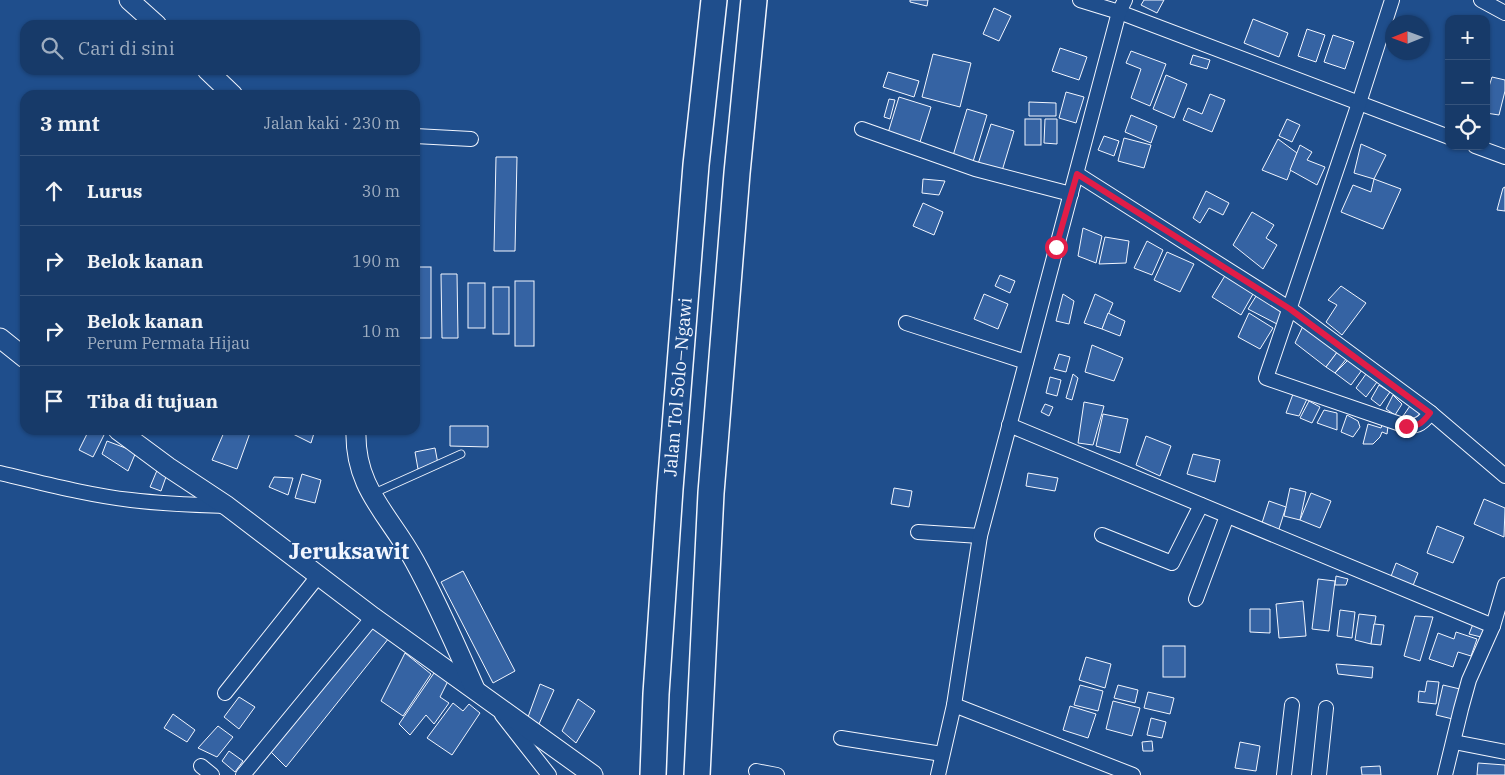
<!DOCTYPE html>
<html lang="id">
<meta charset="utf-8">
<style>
:root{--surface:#173a69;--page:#20416f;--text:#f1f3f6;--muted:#9eadc0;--line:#36547d}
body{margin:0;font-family:"IBM Plex Serif",serif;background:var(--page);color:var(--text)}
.controls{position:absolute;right:15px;top:15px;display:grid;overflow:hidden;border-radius:10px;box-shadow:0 1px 4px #0004}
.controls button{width:45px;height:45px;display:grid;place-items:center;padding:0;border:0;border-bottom:1px solid var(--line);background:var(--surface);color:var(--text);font:25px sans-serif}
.compass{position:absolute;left:1385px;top:15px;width:45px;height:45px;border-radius:50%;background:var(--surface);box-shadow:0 1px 4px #0004;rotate:269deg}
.stop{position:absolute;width:15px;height:15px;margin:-11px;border:4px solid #e11d48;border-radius:50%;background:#fff}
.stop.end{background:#e11d48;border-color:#fff;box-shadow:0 1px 5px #0008}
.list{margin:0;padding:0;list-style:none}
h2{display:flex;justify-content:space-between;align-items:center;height:65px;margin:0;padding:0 20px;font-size:21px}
h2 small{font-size:16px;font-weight:400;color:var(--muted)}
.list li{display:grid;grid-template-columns:32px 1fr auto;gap:15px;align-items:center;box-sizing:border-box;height:70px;padding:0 20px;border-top:1px solid var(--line)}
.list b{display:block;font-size:19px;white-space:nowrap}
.list p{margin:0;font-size:16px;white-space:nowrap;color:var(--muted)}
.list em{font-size:16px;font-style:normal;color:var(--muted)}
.icon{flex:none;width:28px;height:28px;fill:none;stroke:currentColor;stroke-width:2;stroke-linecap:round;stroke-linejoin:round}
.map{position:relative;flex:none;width:1505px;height:775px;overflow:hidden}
.search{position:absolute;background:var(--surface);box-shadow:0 1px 4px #0004;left:20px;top:20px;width:400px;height:55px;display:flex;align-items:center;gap:12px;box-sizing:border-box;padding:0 18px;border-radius:15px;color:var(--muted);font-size:19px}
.panel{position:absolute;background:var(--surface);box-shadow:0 1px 4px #0004;left:20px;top:90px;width:400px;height:345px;border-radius:15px}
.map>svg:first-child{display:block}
.building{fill:#3563a3;stroke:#f2f6ff}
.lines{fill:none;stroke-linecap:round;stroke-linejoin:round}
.lane-casing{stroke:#f2f6ff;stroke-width:9}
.street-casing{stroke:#f2f6ff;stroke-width:16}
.secondary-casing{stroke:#f2f6ff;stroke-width:21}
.highway-casing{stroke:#f2f6ff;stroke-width:28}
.lane{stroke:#1f4e8c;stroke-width:7}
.street{stroke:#1f4e8c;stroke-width:14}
.secondary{stroke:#1f4e8c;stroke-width:19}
.highway{stroke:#1f4e8c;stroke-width:25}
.route{stroke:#e11d48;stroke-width:6}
.labels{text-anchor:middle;stroke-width:4;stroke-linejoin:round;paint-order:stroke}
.street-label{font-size:18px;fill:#f2f6ff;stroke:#1f4e8c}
.district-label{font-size:22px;font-weight:bold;fill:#f2f6ff;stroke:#1f4e8c}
</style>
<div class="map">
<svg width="1505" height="775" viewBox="0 0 1505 775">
<rect width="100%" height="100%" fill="#1f4e8c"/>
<g class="building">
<path d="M910 0H928L927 6 910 2Z"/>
<path d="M1144 0H1164L1157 13 1141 5Z"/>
<path d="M994 8 1011 16 999 41 983 34Z"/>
<path d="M1253 19 1288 33 1279 57 1244 43Z"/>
<path d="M1307 29 1325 35 1316 62 1298 56Z"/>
<path d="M1333 35 1354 42 1345 69 1324 62Z"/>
<path d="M1060 48 1087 57 1079 80 1052 71Z"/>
<path d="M1131 51 1166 64 1150 106 1131 98 1141 69 1126 63Z"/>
<path d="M933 54 971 63 960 107 922 97Z"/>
<path d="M1193 55 1210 60 1207 69 1190 64Z"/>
<path d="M888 72 919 81 914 97 883 87Z"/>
<path d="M1166 75 1187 84 1174 118 1153 109Z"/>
<path d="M1492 77 1505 80V91L1499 115 1486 113V96Z"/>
<path d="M1066 92 1084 97 1076 123 1059 118Z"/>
<path d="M1210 94 1225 100 1212 132 1183 120 1188 108 1202 114Z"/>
<path d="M899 97 931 107 920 142 888 133Z"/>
<path d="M889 99 895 100 890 119 884 117Z"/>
<path d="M1029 102 1056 103V116H1029Z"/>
<path d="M967 109 987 115 972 165 952 159Z"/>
<path d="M1131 115 1157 126 1151 143 1125 132Z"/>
<rect x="1025" y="119" width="16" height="26"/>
<path d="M1045 119H1057V144L1044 143Z"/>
<path d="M1287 119 1300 125 1292 142 1279 136Z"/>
<path d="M991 124 1014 131 1002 171 978 164Z"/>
<path d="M1104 136 1119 141 1114 156 1098 150Z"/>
<path d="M1124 138 1151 145 1144 168 1118 161Z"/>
<path d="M1278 139 1297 153 1287 180 1262 170Z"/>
<path d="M1361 144 1386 155 1374 179 1354 173Z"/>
<path d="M1300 145 1312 152 1307 160 1325 167 1317 185 1290 170Z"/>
<path d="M496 157H517L515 251H494Z"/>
<path d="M923 179 945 181 939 195 922 193Z"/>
<path d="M1374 179 1401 189 1383 229 1341 212 1353 185 1371 192Z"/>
<path d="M1505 187V211L1497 210 1503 188Z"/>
<path d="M1206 191 1229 203 1223 215 1209 208 1200 223 1193 218Z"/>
<path d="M923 203 943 212 934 235 913 226Z"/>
<path d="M1252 212 1274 225 1266 238 1277 245 1263 269 1233 245Z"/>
<path d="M1083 228 1102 236 1096 263 1078 256Z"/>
<path d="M1105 237 1129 241 1126 263 1099 264Z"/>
<path d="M1147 241 1163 250 1152 275 1134 268Z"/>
<path d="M1167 252 1194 264 1180 292 1154 280Z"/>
<rect x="415" y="267" width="16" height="71"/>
<path d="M441 274H457L458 338H442Z"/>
<path d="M1226 274 1253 294 1241 315 1212 297Z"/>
<path d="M1000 275 1015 281 1010 293 995 286Z"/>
<rect x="515" y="281" width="19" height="65"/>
<rect x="468" y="283" width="17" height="45"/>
<path d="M1341 286 1366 303 1342 335 1326 322 1337 305 1328 300Z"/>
<rect x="493" y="287" width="16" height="47"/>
<path d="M1258 293 1284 309 1277 324 1248 309Z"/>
<path d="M984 294 1008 304 998 329 974 319Z"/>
<path d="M1063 294 1074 301 1069 324 1056 321Z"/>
<path d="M1095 294 1113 303 1102 329 1084 323Z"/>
<path d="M1108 313 1125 321 1120 336 1102 329Z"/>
<path d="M1249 313 1273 328 1260 349 1238 337Z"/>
<path d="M1303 326 1338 351 1326 367 1295 343Z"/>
<path d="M1092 345 1123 358 1114 381 1085 372Z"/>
<path d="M1338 351 1347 358 1335 373 1326 367Z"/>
<path d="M1059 354 1070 357 1066 372 1054 369Z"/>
<path d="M1348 360 1362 370 1351 385 1335 373Z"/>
<path d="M1073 374 1078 378 1072 400 1066 398Z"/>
<path d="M1366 374 1377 382 1366 397 1356 388Z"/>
<path d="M1050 377 1061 380 1057 396 1046 393Z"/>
<path d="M1379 385 1390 392 1380 406 1371 399Z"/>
<path d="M1293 394 1307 399 1299 416 1286 413Z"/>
<path d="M1393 395 1402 404 1395 415 1386 409Z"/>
<path d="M1309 401 1320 407 1312 423 1300 418Z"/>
<path d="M1084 402 1104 406 1093 445 1078 443Z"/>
<path d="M1412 403 1421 412 1413 423 1401 419Z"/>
<path d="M1045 404 1053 407 1049 416 1041 412Z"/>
<path d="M1324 410 1337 413V430L1317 423Z"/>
<path d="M1103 414 1128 419 1120 453 1096 446Z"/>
<path d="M1347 415 1358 421 1360 427 1353 437 1341 432Z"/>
<path d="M1368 424 1381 428 1382 425 1388 426 1387 434 1382 432 1380 437 1373 444H1363Z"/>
<path d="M450 426H488V447L450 446Z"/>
<path d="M89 430 105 433 93 457 79 450Z"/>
<path d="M225 430H251L237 469 212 460Z"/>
<path d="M285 430H315L311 443Z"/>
<path d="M1146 436 1171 446 1160 476 1136 465Z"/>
<path d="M107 441 136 452 128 471 102 454Z"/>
<path d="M435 448 438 464 418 469 415 452Z"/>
<path d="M1193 454 1220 460 1215 482 1187 474Z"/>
<path d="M158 468 167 474 161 491 150 487Z"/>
<path d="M1028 473 1058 478 1055 491 1026 486Z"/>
<path d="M302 474 321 480 315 503 295 498Z"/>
<path d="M274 477 293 478 288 495 269 487Z"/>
<path d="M894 488 912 491 909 507 891 504Z"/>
<path d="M1290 488 1306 492 1300 520 1284 516Z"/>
<path d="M1311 493 1331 501 1320 528 1300 520Z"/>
<path d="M1484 499 1505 508 1504 537 1474 524Z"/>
<path d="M1269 501 1286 507 1278 532 1261 526Z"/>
<path d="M1437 526 1464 537 1453 563 1427 553Z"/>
<path d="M1396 563 1418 573 1412 588 1390 579Z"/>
<path d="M463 571 515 671 493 683 441 582Z"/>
<path d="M1336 576 1348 579 1346 585H1335Z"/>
<path d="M1318 579 1335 581 1329 631 1312 629Z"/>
<path d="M1303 601 1306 636 1279 638 1276 604Z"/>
<path d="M1250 609H1270V633L1250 632Z"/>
<path d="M1340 610 1355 612 1352 638 1337 636Z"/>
<path d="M1359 614 1376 616 1371 644 1355 640Z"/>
<path d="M1415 616 1433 617 1420 661 1404 656Z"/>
<path d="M1374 624 1384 625 1381 645 1371 644Z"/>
<path d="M1473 624 1487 628 1485 638 1469 634Z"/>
<path d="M370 625 389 638 286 767 270 751Z"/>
<path d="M1456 632 1477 639 1471 656 1458 652 1453 667 1429 659 1438 633 1454 639Z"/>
<rect x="1163" y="646" width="22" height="31"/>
<path d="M405 653 431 674 403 716 381 701Z"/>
<path d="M1086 657 1111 664 1105 688 1079 680Z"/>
<path d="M1336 664 1373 667 1372 678 1338 674Z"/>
<path d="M434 673 448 681 440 697 449 703 434 724 426 715 410 735 399 724Z"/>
<path d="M1427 681 1439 682 1436 704 1418 702 1419 691 1425 692Z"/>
<path d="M540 684 554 690 539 724 528 717Z"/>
<path d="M1080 685 1103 691 1098 711 1074 705Z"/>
<path d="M1118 685 1138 690 1135 703 1114 698Z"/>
<path d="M1443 685 1460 689 1457 720 1436 715Z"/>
<path d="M1148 692 1174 698 1170 714 1144 708Z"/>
<path d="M239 697 255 707 239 729 224 717Z"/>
<path d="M578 699 595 711 576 743 562 731Z"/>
<path d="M1113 701 1140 708 1132 736 1106 729Z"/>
<path d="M453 703 463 711 469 704 480 713 452 755 427 738Z"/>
<path d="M1070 706 1096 714 1088 738 1063 730Z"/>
<path d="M173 714 195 730 187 742 164 728Z"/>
<path d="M1151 718 1166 722 1162 738 1147 735Z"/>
<path d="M218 726 233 737 217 757 198 748Z"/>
<path d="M1152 741 1153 751H1143L1142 742Z"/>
<path d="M1240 742 1260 746 1256 771 1235 768Z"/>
<path d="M229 751 243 761 235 772 222 761Z"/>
<path d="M1478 763 1505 765V775H1477Z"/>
<path d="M1380 766 1381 775H1362L1361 767Z"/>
</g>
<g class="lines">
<g class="lane-casing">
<path id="lane" d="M372 494 461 454"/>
</g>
<g class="street-casing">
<g id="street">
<path d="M1080 0 1119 12 1449 137"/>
<path d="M1392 0 1359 103 1266 378 1406 426C1419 427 1423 422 1431 413"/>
<path d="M1481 0 1505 13"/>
<path d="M862 129 975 169 1071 194"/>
<path d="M415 136 471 139"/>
<path d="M1475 146 1505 157"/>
<path d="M1077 174 1290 309 1431 413 1505 476"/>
<path d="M906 323 1026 362"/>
<path d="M1009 425 1493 626"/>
<path d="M0 473C43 483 87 495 131 500 163 504 194 505 226 506"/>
<path d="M918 532 980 536"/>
<path d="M1102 535 1172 563 1201 505"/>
<path d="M1196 599 1227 516"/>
<path d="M225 693 319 575"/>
<path d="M954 705 1133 775"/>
<path d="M502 715 549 775"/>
<path d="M841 738 942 754"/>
<path d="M1454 742 1505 752"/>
<path d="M201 766 212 775"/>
<path d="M756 771 777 775"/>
<path d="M243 775 373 617"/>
<path d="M938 775 954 705 980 536 1119 12 1125 0"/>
<path d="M1284 775 1292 705"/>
<path d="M1319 775 1326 708"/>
<path d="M1445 775 1461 709 1469 680 1493 626 1505 585"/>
</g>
</g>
<g class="secondary-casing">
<g id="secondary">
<path d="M129 0 157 25"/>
<path d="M207 70 233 95"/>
<path d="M0 338 25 358"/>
<path d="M118 430 168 467 227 506 373 617 593 775"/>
<path d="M356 430C354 489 390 515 415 562 438 604 456 646 475 689"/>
</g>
</g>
<g class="highway-casing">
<g id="highway">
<path d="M653 775 656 694 670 489 696 165 714 0"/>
<path d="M697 775 711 493 737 173 754 0"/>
</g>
</g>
<use href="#lane" class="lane"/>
<use href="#street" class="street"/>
<use href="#secondary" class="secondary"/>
<use href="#highway" class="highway"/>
</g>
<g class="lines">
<path class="route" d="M1056 247 1077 174 1290 309 1430 413C1423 422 1419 427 1406 426"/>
</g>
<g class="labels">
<g class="street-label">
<text transform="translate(678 387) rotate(-85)" y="6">Jalan Tol Solo–Ngawi</text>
</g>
<g class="district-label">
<text x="349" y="559">Jeruksawit</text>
</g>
</g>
</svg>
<div class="controls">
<button>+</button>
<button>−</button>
<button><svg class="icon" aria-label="locate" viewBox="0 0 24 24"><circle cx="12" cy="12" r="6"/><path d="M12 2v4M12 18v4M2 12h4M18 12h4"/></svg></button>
</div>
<svg class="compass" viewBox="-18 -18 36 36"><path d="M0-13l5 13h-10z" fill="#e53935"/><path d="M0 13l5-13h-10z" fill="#9eadc0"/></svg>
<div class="stop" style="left:1056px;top:247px"></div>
<div class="stop end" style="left:1406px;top:426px"></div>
<div class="search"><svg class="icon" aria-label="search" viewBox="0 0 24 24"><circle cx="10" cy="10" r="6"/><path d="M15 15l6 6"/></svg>Cari di sini</div>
<section class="panel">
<h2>3 mnt<small>Jalan kaki · 230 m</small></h2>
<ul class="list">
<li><svg class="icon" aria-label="ahead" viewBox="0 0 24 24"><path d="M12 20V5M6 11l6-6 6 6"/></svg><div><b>Lurus</b></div><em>30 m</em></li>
<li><svg class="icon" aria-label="right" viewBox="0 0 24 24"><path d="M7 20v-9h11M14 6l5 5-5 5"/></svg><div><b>Belok kanan</b></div><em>190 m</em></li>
<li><svg class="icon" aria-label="right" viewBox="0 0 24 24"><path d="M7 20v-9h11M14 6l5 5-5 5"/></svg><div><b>Belok kanan</b><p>Perum Permata Hijau</p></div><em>10 m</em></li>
<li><svg class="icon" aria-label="arrive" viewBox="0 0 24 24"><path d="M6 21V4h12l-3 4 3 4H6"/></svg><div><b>Tiba di tujuan</b></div></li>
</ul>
</section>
</div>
